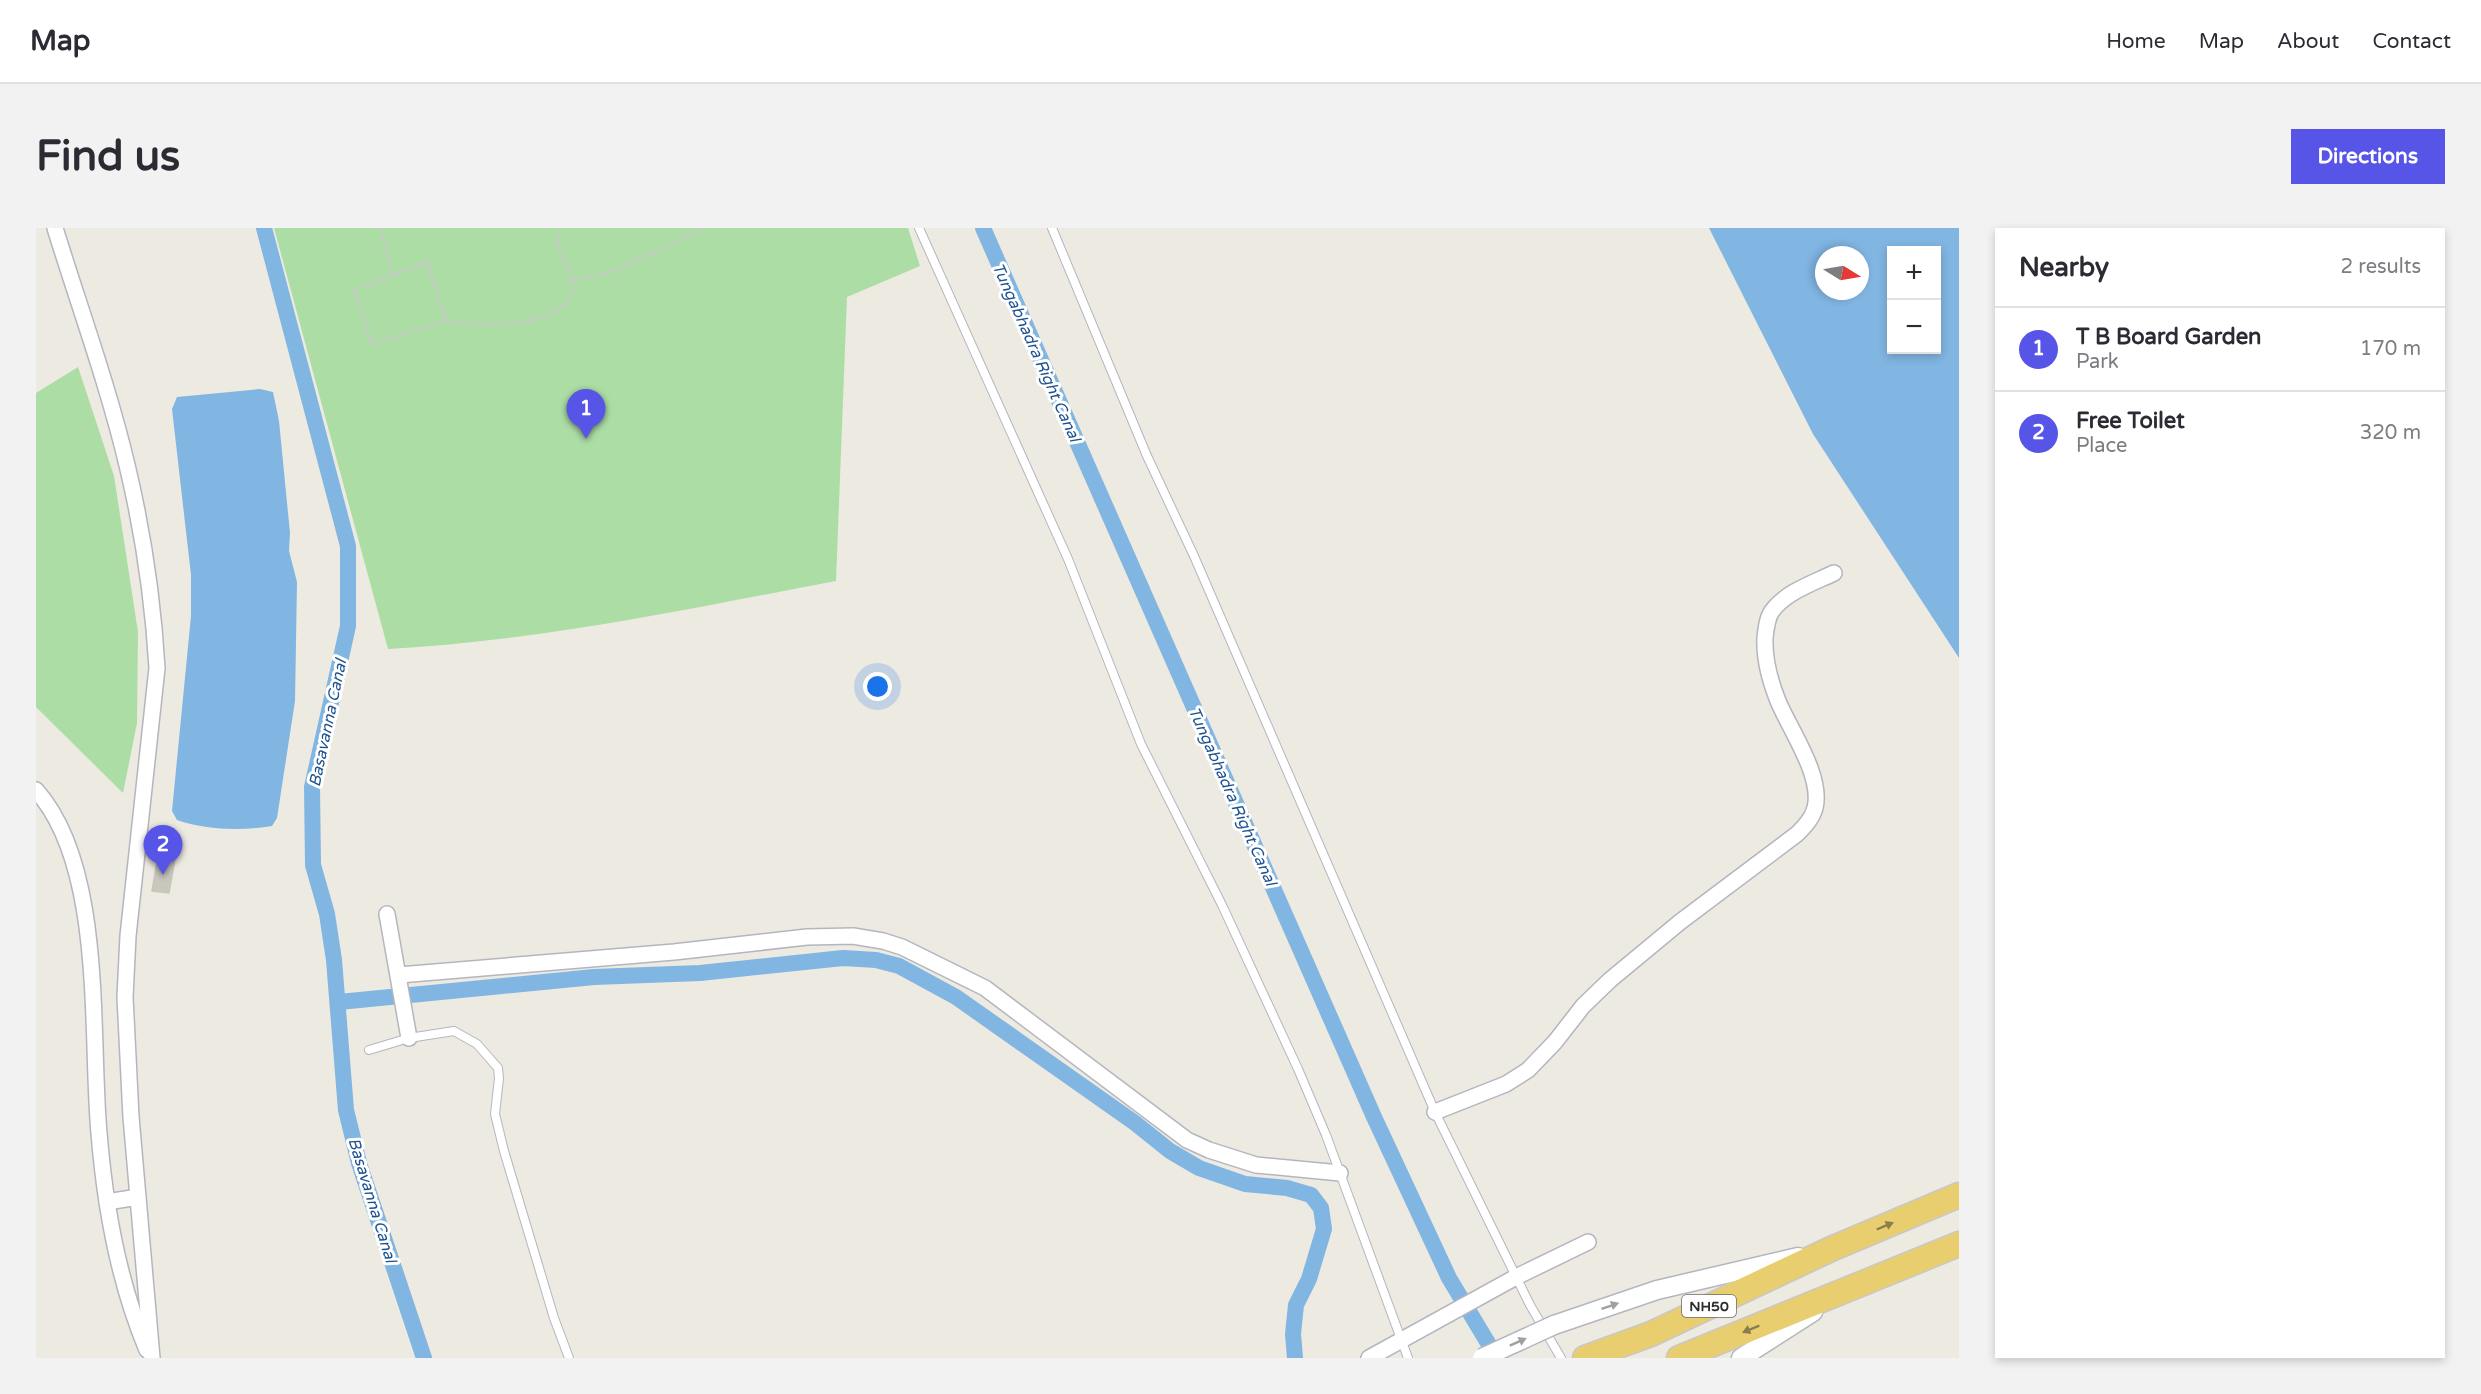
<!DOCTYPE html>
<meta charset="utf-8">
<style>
:root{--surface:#fff;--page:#f2f2f3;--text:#2b2b33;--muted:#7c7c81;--line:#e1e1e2;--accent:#5755e7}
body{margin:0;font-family:"Varela Round",sans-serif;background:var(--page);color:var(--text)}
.controls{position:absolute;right:18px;top:18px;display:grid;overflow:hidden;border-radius:0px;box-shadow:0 3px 9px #0003}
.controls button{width:54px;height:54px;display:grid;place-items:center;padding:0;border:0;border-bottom:2px solid var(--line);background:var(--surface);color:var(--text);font:30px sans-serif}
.compass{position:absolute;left:1779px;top:18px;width:54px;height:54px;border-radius:50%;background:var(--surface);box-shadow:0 3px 9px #0003;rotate:101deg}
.you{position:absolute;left:842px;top:459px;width:21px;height:21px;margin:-15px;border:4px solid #fff;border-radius:50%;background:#1a73e8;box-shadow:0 0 0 9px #1a73e833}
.badge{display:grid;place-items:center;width:39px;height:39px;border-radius:50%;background:var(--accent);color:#fff;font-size:20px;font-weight:700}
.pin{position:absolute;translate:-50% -50px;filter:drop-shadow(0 2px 3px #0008)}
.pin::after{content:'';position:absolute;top:32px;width:21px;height:18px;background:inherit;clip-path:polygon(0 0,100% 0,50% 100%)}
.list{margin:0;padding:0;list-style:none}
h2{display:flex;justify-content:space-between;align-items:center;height:78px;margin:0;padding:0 24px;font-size:26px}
h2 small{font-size:20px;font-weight:400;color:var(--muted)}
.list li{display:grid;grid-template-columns:39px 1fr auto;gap:18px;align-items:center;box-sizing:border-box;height:84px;padding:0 24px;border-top:2px solid var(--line)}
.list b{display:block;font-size:22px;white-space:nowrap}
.list p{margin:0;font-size:20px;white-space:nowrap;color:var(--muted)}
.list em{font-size:20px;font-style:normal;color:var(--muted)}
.map{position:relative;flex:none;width:1923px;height:1130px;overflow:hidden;border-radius:0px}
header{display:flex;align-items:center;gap:36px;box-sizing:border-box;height:84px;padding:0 30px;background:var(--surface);border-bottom:2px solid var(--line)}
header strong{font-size:28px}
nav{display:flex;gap:33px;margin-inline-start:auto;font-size:21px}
.intro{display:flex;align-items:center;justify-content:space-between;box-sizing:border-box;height:144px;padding:0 36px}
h1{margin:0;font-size:42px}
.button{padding:15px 27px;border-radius:0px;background:var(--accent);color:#fff;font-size:21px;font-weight:700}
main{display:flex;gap:36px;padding:0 36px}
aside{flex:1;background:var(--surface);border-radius:0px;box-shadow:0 3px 9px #0003}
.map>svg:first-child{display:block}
.green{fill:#acdda5}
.water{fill:#81b5e2;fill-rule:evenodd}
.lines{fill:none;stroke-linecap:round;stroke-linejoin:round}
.canal{stroke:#81b5e2;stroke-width:16}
.building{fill:#c9c8bf;stroke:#c8c6bb;stroke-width:1.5}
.service-casing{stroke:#b5b5bf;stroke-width:10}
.minor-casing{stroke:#b5b5bf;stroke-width:18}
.tertiary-casing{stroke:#b5b5bf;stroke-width:21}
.trunk-casing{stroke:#c8c8c8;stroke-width:27}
.path{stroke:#c8c8c8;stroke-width:3;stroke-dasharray:4.5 3;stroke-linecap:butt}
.service{stroke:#fff;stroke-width:8}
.minor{stroke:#fff;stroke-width:15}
.tertiary{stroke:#fff;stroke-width:18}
.trunk{stroke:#e8ce6e;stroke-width:24}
.tertiary-bridge-casing{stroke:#b5b5bf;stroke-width:21;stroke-linecap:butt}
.tertiary-bridge{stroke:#fff;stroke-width:18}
.oneway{fill:#8a7e4e}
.oneway2{fill:#a0a0a0}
.labels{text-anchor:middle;stroke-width:6;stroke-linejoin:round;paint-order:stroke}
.shield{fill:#fff;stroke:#6c6c6c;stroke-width:1.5}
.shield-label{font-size:14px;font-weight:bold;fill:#2d2d2d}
.water-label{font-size:16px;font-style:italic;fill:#1d5291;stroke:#fff}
</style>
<header>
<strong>Map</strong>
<nav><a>Home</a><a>Map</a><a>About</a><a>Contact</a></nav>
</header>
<div class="intro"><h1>Find us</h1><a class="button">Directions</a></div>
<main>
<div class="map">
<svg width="1923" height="1130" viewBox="0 0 1923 1130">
<rect width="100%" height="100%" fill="#edeae1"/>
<g class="green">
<path d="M238 0H872L884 38 811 69 800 353C652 381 503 413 352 421Z"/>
<path d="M42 139 78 248 102 404 101 495 87 565 0 479V165Z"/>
</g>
<g class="water">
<path d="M1673 0H1923V430L1777 206ZM1856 22H1900V122H1856ZM1788 27H1824V63H1788Z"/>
<path d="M224 161 237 164 243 193 254 305 253 323 261 354 259 473 241 590 236 598C207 603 169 602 141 592L136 583 155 388V347L136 181 141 169Z"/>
</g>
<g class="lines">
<g class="canal">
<path d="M228 0 312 318V398L276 559 277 637 291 686 298 732 310 882 323 935 388 1130"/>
<path d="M947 0 1338 889 1413 1050 1461 1130"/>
<path d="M303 774 558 749 664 745 807 730 840 732 863 738 920 769 1099 895 1134 923 1163 940 1209 956 1251 960 1275 967 1285 980 1288 1001 1273 1051 1260 1077 1257 1106 1259 1130"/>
</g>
</g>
<path class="building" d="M122 628 139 631 133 665 116 663Z"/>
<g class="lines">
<g class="service-casing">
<g id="service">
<path d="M883 0 1032 331 1105 516 1186 677 1262 841 1290 907 1372 1130"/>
<path d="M1016 0 1111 228 1158 328 1399 884 1494 1077 1525 1130"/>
<path d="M333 822 373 810 418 803 441 816 462 840 463 850 459 886 468 923 518 1090 533 1130"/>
</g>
</g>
<g class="minor-casing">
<g id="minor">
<path d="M19 0C43 78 72 157 91 237 107 304 117 371 121 440L92 708 89 769 95 889 116 1130"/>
<path d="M0 562C69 639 54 806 63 905 69 979 82 1053 111 1122"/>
<path d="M351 686 373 810"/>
<path d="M363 747 638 724 771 709 817 708 847 713 866 719 949 760 1151 912 1173 922 1220 937 1304 945"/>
<path d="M1399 884 1470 856 1492 842 1519 814 1547 778 1574 752 1644 694 1761 606C1768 599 1776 591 1779 580 1787 548 1754 502 1742 473 1734 453 1728 431 1729 410 1730 401 1731 390 1736 383 1750 364 1777 355 1798 345"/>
<path d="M71 974 102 969"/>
<path d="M1333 1130 1480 1049 1552 1014"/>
</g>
</g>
<g class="tertiary-casing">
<g id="tertiary">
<path d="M1518 1097 1621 1062 1762 1029"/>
<path d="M1705 1130 1777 1084"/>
</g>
</g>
<g class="trunk-casing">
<g id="trunk">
<path d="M1549 1130 1615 1106 1795 1021 1923 967"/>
<path d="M1643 1130 1923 1016"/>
</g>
</g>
<g class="path">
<path d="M344 0 356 46"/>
<path d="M391 34 410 92 336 116 318 62Z"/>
<path d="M537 53 573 45 669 0"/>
<path d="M410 92C439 99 544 103 536 52 533 31 515 22 524 0"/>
</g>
<use href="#service" class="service"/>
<use href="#minor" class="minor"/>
<use href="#tertiary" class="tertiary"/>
<use href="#trunk" class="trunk"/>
<g class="tertiary-bridge-casing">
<path id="tertiary-bridge" d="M1446 1130 1518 1097"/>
</g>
<use href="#tertiary-bridge" class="tertiary-bridge"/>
</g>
<defs><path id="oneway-solid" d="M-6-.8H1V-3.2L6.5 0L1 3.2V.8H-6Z" transform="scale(1.5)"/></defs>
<g class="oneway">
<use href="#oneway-solid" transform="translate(1849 998) rotate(-23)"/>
<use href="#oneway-solid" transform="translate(1715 1101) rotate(158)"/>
</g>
<g class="oneway2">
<use href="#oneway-solid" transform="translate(1574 1078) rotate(-19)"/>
<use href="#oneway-solid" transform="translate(1482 1114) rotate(-24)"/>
</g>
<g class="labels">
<rect class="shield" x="1646" y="1067" width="54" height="22" rx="4.5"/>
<g class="shield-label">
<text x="1673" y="1083">NH50</text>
</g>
<g class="water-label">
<text transform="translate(1001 124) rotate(66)" y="6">Tungabhadra Right Canal</text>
<text transform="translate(291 495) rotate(-78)" y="6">Basavanna Canal</text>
<text transform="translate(1197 568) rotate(66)" y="6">Tungabhadra Right Canal</text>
<text transform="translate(337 972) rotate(73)" y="6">Basavanna Canal</text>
</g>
</g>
</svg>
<div class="controls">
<button>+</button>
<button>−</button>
</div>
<svg class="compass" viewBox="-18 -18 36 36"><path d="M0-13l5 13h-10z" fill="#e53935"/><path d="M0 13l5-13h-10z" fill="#7c7c81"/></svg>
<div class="you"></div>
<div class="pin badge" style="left:550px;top:211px">1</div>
<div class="pin badge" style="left:127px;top:647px">2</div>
</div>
<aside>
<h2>Nearby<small>2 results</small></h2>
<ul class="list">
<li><span class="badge">1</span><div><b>T B Board Garden</b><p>Park</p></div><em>170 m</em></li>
<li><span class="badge">2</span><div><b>Free Toilet</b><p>Place</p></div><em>320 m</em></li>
</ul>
</aside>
</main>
